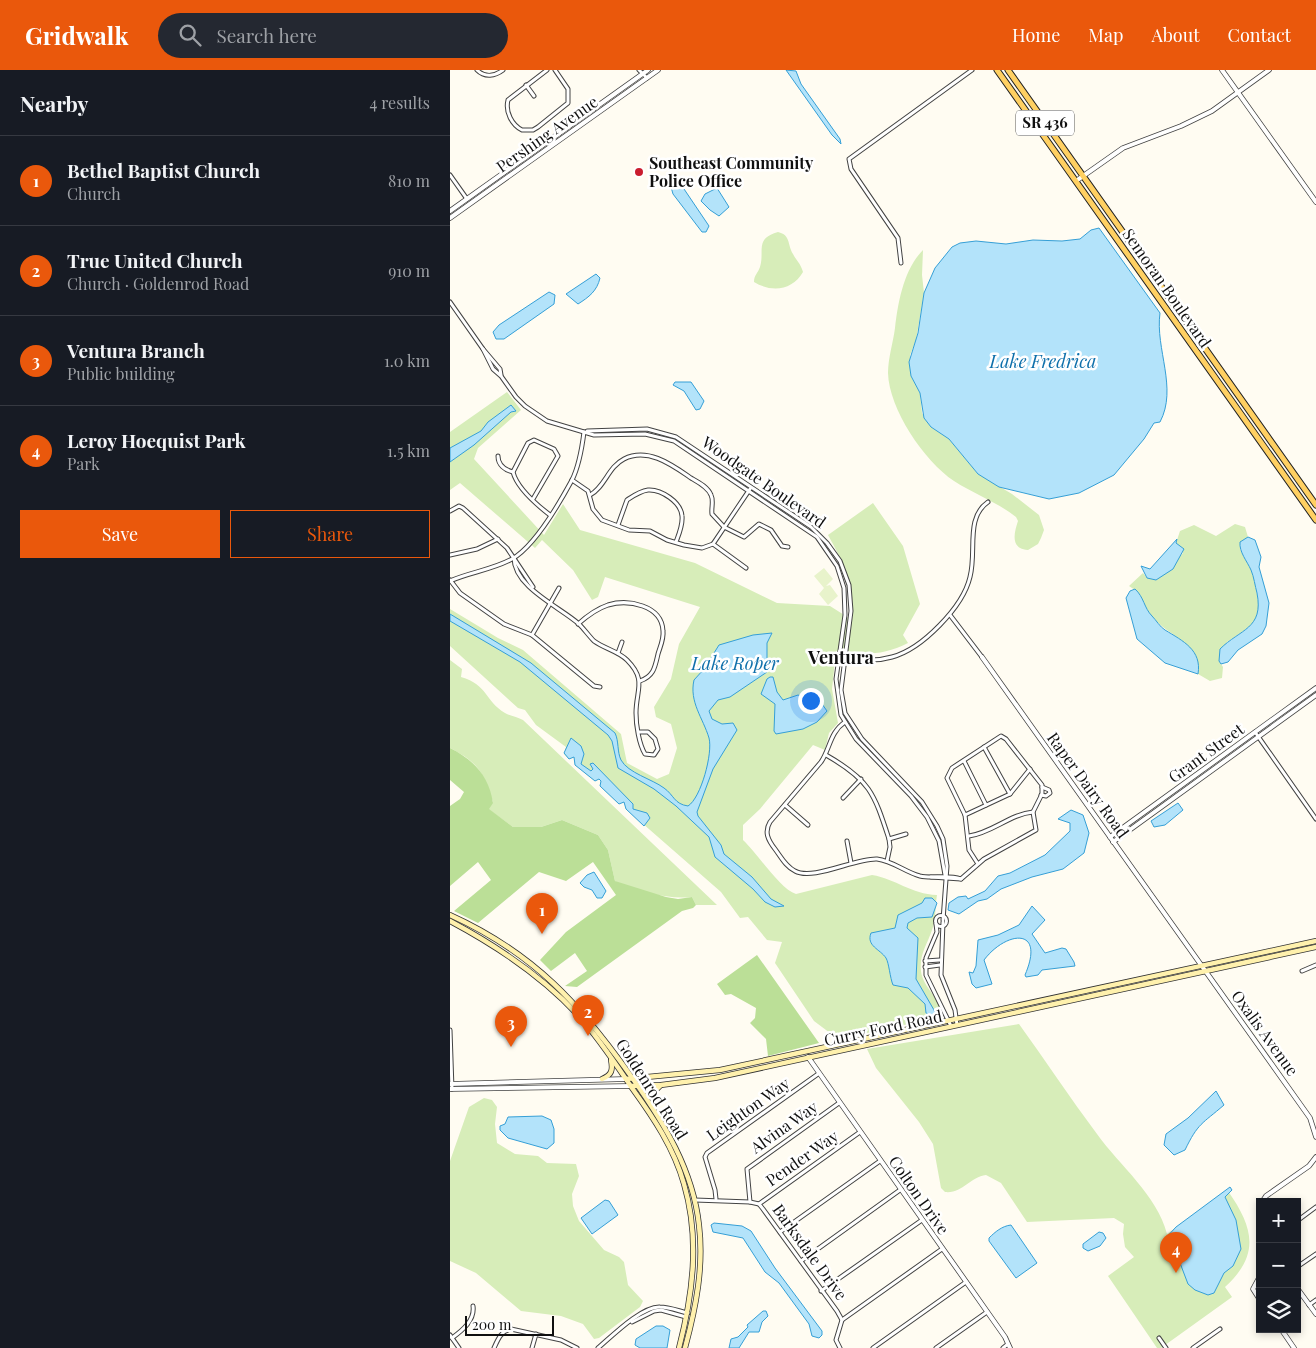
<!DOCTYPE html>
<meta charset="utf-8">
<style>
:root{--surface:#171b24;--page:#242831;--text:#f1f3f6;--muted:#9ea1a6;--line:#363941;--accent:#ea580c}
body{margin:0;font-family:"Playfair Display",serif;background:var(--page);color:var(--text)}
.controls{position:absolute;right:15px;bottom:15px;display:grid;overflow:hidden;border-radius:0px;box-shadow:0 2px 8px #0003}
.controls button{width:45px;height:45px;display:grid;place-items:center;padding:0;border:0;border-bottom:1px solid var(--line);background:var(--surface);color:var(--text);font:25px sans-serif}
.scale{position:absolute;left:15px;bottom:12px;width:89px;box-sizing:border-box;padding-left:5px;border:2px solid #101010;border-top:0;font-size:14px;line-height:18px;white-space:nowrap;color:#101010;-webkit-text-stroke:4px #fff;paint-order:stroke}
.you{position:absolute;left:360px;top:630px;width:18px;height:18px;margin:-12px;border:4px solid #fff;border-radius:50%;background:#1a73e8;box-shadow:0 0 0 8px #1a73e833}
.badge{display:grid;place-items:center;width:32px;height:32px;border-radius:50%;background:var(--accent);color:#fff;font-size:16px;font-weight:700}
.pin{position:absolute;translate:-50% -41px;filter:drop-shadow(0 1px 2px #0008)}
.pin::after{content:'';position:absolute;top:26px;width:18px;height:15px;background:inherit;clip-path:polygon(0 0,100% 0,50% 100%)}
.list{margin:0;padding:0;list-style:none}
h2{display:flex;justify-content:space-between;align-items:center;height:65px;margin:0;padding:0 20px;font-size:21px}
h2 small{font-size:16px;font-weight:400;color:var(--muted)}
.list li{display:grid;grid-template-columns:32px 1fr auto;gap:15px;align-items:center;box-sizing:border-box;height:90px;padding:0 20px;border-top:1px solid var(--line)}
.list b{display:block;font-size:19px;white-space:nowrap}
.list p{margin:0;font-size:16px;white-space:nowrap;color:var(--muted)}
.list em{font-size:16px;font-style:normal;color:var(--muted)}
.actions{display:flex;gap:10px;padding:15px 20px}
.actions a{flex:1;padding:11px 0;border:1px solid var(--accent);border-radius:0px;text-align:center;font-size:18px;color:var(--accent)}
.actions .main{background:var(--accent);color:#fff}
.icon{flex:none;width:28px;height:28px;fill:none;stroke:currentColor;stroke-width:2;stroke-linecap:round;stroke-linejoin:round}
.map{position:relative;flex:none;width:866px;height:1278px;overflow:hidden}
header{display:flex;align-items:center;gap:30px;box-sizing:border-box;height:70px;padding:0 25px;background:var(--accent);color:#fff}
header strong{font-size:24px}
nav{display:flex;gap:28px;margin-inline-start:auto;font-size:18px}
.search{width:350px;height:45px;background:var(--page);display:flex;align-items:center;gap:12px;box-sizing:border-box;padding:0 18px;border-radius:28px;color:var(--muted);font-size:19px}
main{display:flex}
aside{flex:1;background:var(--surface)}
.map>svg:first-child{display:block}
.green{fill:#d7edb9}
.forest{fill:#bbdf97}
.pitch{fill:#e8f3cb}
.water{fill:#b3e3fa;stroke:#359fd6}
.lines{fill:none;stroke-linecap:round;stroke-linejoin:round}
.minor-casing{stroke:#434343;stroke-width:5}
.tertiary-casing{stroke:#434343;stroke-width:5.5}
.secondary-casing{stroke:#323232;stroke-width:6}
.primary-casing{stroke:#212121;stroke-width:7}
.minor{stroke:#fff;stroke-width:3}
.tertiary{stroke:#fff;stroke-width:4}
.secondary{stroke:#fff1ad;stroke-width:4.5}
.primary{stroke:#ffd062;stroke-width:5}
.poi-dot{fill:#ca1d2f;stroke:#fff;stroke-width:2}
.labels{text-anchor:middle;stroke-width:5;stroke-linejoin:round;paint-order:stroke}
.shield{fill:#fff;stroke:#585858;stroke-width:1}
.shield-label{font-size:15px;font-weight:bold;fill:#101010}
.street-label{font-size:16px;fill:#101010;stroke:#fff}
.poi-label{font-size:16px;font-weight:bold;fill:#101010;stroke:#fff;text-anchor:start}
.water-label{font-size:18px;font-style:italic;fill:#0f70ab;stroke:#fff}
.neighbourhood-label{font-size:18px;font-weight:bold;fill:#101010;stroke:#fff}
</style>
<header>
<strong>Gridwalk</strong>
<div class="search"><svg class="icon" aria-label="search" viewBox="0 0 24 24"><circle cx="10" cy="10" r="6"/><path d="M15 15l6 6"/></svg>Search here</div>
<nav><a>Home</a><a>Map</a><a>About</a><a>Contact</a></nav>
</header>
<main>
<aside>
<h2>Nearby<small>4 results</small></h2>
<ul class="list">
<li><span class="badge">1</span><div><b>Bethel Baptist Church</b><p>Church</p></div><em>810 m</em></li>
<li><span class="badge">2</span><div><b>True United Church</b><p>Church · Goldenrod Road</p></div><em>910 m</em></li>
<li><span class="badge">3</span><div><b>Ventura Branch</b><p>Public building</p></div><em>1.0 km</em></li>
<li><span class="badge">4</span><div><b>Leroy Hoequist Park</b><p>Park</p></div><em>1.5 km</em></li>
</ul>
<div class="actions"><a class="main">Save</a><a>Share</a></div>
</aside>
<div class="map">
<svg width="866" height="1278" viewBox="0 0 866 1278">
<rect width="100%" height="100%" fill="#fffcf2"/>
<g class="green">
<path d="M328 162C341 165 337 174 343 184 346 190 351 194 353 202 343 220 322 223 304 212 304 205 308 203 310 197 315 181 304 169 328 162Z"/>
<path d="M473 180 472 205 474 223 466 270 460 285 461 306 470 323 472 343 481 357 499 369 528 404 562 424 589 445 594 460 591 468 588 474 578 480C560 479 564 463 568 451L566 447C547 432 524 424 504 411 474 391 439 339 438 303 438 288 443 273 445 258 448 232 454 199 473 180Z"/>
<path d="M57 322 71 340 28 378 24 389 94 465 113 434 130 460 245 493 327 533 380 536 402 550C406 518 393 492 378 465L423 433 453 476 470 534 453 565 458 573C433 586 412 585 386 581L382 619 388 653 379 663 375 680 363 675 310 739 293 755V770C308 784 330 819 346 824L422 805C446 809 461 824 487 825 485 836 486 850 482 860 477 875 469 885 471 901 473 919 492 928 491 947L384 970 380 963 364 951 325 893 332 872 317 870 298 847 290 848 271 822 176 739V734L173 732 169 734 150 716 151 711 149 709 145 711 125 695 124 687 119 689 114 684 116 677 86 655 75 640 68 638 0 576V539L48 568 73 580 171 664 177 693 207 709 219 704 227 678 221 654 206 647 204 637 221 609 229 574 250 537 155 507 148 527 142 530 123 500 92 470 85 478 10 413 0 420V362Z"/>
<path d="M785 454 795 457 798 467 791 472 790 479 803 503 809 535 808 544 801 556 777 572 769 591 773 597 772 608 760 611 748 604C753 574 713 564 699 543 691 531 694 525 679 516L693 503 697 508 723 499 726 490 733 483 726 473 730 461 744 455 766 466Z"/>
<path d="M0 590 12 599 11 607C38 615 35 631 55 643 60 646 68 647 73 650L267 835H246L242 827C217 830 193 821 169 814L165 811 158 780 148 765 112 750 91 757H63L38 739 43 732C33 702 29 693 0 678Z"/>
<path d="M569 954C595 990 620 1028 647 1064 670 1096 707 1125 717 1164L778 1121C803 1157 811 1184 775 1217L782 1227 711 1278H707L658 1206 684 1187 675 1177 673 1164 674 1154 664 1148 577 1152 551 1113 536 1105C520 1107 512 1124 495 1122L491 1118 483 1074 469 1052 426 998 417 979Z"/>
<path d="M34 1028 42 1030 47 1037 45 1054 47 1073 65 1084 88 1086 97 1093 126 1094 129 1106 122 1124 123 1136 129 1151 154 1180 169 1187 174 1192 178 1215 193 1231 190 1237 149 1268 144 1269 133 1254 111 1246 71 1241 26 1203 0 1191V1091L19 1037Z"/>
</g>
<g class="forest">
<path d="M0 678C24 690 39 706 43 733L39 739 63 757H91L112 750 148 765 158 780 165 811 216 827 228 829 242 827 246 835 243 838 232 841 127 917 115 916 137 901 125 883 101 901 90 890 116 862 166 825 143 792 116 811 89 802 28 853 4 841 41 810 28 792 0 816V736L10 729 14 722 0 710Z"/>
<path d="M307 885 369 973 318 986 316 969 300 953 305 948 306 938 281 924 275 925 267 914Z"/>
</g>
<path class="pitch" d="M374 498 383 509 376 516 380 515 388 526 378 535 369 524 374 518 364 506Z"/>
<g class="water">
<path d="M336 0 346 1 351 14 390 69 391 74 382 65Z"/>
<path d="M226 113 232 116 259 156 256 162H252L223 124 221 117Z"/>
<path d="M267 118 279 137 269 146 260 140 251 131 255 124Z"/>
<path d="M649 158 710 243C705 279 728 318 710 352L704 353 694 369 664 405 629 423 599 429 549 417 528 404 499 369 481 357 474 348 470 323 461 306 459 292 468 263 474 223 485 198 502 177 510 173 526 171 556 174 583 170 612 171 630 169 641 160Z"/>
<path d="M146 204 150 208C147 221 139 227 128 234L116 224Z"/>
<path d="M99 222 105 225 104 234 54 269H46L43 262 49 255Z"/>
<path d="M225 312H241L254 331 250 339 246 340 234 321 223 315Z"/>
<path d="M61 335 66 341 61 342 24 375 0 392V378L31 361 38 352Z"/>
<path d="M798 467 805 470 811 487 809 497 819 533 816 556 812 564 788 580 778 592 771 594 769 591 770 579C790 559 814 559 807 523 805 516 804 507 801 500 797 491 789 482 790 472Z"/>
<path d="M727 469 726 473 734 479 723 499 706 510 697 508 691 496 700 499Z"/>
<path d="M685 519C694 527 694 538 702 546 706 550 710 557 715 560 733 571 752 580 748 604L715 593 687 569 676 528 680 521Z"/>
<path d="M0 544 81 593 165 663C169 671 167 682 171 690 178 703 202 709 214 718 224 725 224 734 238 736 251 728 263 683 259 668 253 648 239 632 244 610L254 599 269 575 303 565 322 563 317 573V602L280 627 268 630 259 641 262 649 272 654 283 653 287 660 263 699 247 742 248 746 271 775 274 784 302 807 321 829 334 836 325 837 315 832 303 819 265 787 259 767 226 736 204 719 168 698 162 671 158 665 70 592 0 551Z"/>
<path d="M320 607H323L327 622 333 630 348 625 355 627 372 634 377 641 367 652 353 659 326 664 324 661 325 634 311 624 317 609Z"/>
<path d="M121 668 131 676 134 684 131 694 141 701 143 699 140 694 143 693 183 734V739L197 743 200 748 194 756 176 739 174 732 169 734 150 716 151 711 149 709 145 711 125 695 124 687 119 689 114 683Z"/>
<path d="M728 733 733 740 715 755 704 757 701 751Z"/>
<path d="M621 740 633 745 639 763 634 783 613 799 582 807 551 819 537 829 528 831 509 844 498 840 499 833 508 827 516 826 518 829 535 821 548 806 560 803 595 785 620 761V753L608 749Z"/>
<path d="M144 802 156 821 152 828H147L142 820 134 817 130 813 137 805Z"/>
<path d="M475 828H482L487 833 482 847 467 848 458 853 457 858 468 868 466 909 484 940 485 943 481 946 476 943 475 934 458 918 443 915C440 908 439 893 436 888 430 879 416 876 421 863L445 858 448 845 472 833Z"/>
<path d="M582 836 595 850 582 864 595 883 612 878 616 879 624 892 625 896 592 900 588 905 576 907 575 905C596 856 556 861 534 890L542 914 526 918 522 914 519 902 523 903 526 896 528 870 548 865 569 855Z"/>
<path d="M766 1021 774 1035C752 1054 748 1053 735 1080L724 1085 714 1075 716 1064 738 1048Z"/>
<path d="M92 1046 101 1050 104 1059V1073L97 1079 58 1068 50 1060V1056L55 1054 58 1047Z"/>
<path d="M780 1117 782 1120 775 1127 786 1150 791 1179 783 1196 774 1203 764 1223 758 1225 745 1220 738 1214 727 1185 713 1171 726 1157Z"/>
<path d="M155 1130 159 1131 168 1145 142 1164 131 1148Z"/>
<path d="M264 1153 292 1156 301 1161 325 1198 372 1261V1265L369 1268 362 1266 359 1254 329 1213 315 1202 293 1168 263 1162 261 1155Z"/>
<path d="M561 1155 587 1193 566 1208 539 1171V1168C545 1162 552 1156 561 1155Z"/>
<path d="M649 1162 653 1163 656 1168 650 1176 638 1181 633 1178V1174Z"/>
<path d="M313 1241H316L318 1246 312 1252 309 1262H299L289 1278H279L281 1269 288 1267 298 1257 297 1255Z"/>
<path d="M206 1256H213L220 1260 217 1278H190L185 1275 186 1269Z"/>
</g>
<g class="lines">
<g class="minor-casing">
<g id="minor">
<path d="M27 0C35 8 45 6 53 0"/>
<path d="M97 0 58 30C55 42 62 55 72 60H83L88 57 118 33V19L105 0"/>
<path d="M189 0 197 8"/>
<path d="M76 15 84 26"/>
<path d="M0 105 17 129"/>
<path d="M451 193 448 168 401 99 399 89 522 0"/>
<path d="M0 232 33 279 50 299 51 305"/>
<path d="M33 279 43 299 51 306 66 327 75 336 97 351 144 365 195 364 224 371 367 467 387 496 394 518 395 545 386 609 391 645 406 669 461 726 477 747 489 771 495 805"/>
<path d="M137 361 197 359 226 367 361 457 377 473 390 491 399 515 401 541 391 620 395 643 412 669 472 732 487 756 493 769 497 796 493 850"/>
<path d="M48 386C48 395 55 400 63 402"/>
<path d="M122 410 138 421 143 439 152 450 179 460 200 461 217 470 234 475 252 478 263 474 300 419"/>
<path d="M140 425C155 417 158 397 174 389 198 377 222 395 241 408 248 412 258 417 261 425 264 431 261 438 262 444L274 457 294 467 309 454 321 460 332 476 338 477"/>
<path d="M83 429 108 386 104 379 84 370 78 373 63 402C67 418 87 435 100 445"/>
<path d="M0 441 9 436 13 438 57 478 83 517"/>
<path d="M168 455 177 430C183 426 190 421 198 420 211 419 231 432 232 446 233 455 229 464 226 472"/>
<path d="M263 474 296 498"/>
<path d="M0 485 27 479 48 469"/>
<path d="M64 488C64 517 110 537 129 554 134 559 139 566 144 571 155 579 168 581 177 590 197 610 186 620 186 643 186 655 189 674 195 684L204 685 208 679 205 669 198 662H189"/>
<path d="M0 510 10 523 54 554 82 565 144 616 150 617"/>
<path d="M0 511C20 502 42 500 62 489 85 476 109 434 122 410 129 396 132 378 134 362"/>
<path d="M500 545 532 587"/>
<path d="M128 554C137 546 146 539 158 535 178 529 212 535 213 561 214 569 210 577 208 584 205 597 204 606 190 611"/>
<path d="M82 565 109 518"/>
<path d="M168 583 172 572"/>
<path d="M392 587C410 590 425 592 442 587 472 579 513 537 520 507 527 481 515 448 538 432"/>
<path d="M395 652C380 662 380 679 371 692L320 752C314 762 318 770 325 779 331 787 336 797 345 801 363 811 405 788 427 789 443 791 455 802 470 806 483 809 497 804 511 809"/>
<path d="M805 662 866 749"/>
<path d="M534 677 560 724"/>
<path d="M376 685C420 710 424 723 439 769L440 777 437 791"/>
<path d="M514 691 536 735"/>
<path d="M591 725 596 726 600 723 599 720 592 717"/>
<path d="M393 728 411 709"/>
<path d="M335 735 358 755"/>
<path d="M515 745 560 724 580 699"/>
<path d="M519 766C542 763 560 744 583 742"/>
<path d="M439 769 456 764"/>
<path d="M397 771 401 793"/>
<path d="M481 807 511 809 534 789 586 760 583 742 592 724V715L556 669 551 666 502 698 497 708 515 745 519 780 528 794"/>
<circle cx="491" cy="851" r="5.5"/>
<path d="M493 852 491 905 505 940 507 955"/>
<path d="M486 854 487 862 476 888V905L501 956"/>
<path d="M475 891 490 890"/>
<path d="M475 897 490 895"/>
<path d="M852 901 866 895"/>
<path d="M0 960 2 1019"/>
<path d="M266 1129 265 1120 255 1087 257 1083 368 1004"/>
<path d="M245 1130 300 1132 309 1134 313 1139 387 1241 392 1250 386 1270 390 1278"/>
<path d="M300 1132 297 1099 389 1033"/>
<path d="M309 1134 410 1062"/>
<path d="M847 1151 866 1137"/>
<path d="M330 1162 430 1091"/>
<path d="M351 1191 450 1120"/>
<path d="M847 1197 866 1184"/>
<path d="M371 1221 472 1150"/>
<path d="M859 1235 866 1230"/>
<path d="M392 1250 492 1179"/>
<path d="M182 1252 204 1241 211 1240 236 1247"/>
<path d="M0 1265 9 1278"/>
<path d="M2 1268C13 1260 25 1250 23 1236"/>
<path d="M709 1268 716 1278"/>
<path d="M44 1278C48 1269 51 1261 61 1259L111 1270 127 1278"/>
<path d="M82 1278 86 1264"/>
<path d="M148 1278C162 1266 192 1236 210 1237 219 1237 229 1241 238 1243"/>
<path d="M423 1278 516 1212"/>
<path d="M486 1278 537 1242"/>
<path d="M553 1278 558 1274"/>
<path d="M743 1278 770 1259"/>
</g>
</g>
<g class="tertiary-casing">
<g id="tertiary">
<path d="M772 0 866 132"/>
<path d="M626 111 673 78 731 56 762 41 819 0"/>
<path d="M0 141 198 0"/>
<path d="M0 148 208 0"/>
<path d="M532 587 860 1048 866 1067"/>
<path d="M660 767 866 618"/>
<path d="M663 772 866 625"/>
<path d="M358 987 555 1267 560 1278"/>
<path d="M0 1014 176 1009"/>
<path d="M0 1019 181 1016"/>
<path d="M812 1132 816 1126 859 1096 866 1087"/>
<path d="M810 1206 803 1219 810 1230"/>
<path d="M847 1218 866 1244"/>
<path d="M831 1259 844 1278"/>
</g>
</g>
<g class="secondary-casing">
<g id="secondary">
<path d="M0 845C84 883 131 935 183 1009 214 1053 243 1100 249 1155 254 1197 246 1237 235 1278"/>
<path d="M0 851C47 876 91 905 128 945 148 967 165 993 182 1018 203 1047 224 1078 234 1114 250 1169 243 1224 229 1278"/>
<path d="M152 1009C162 1005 163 1000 161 990"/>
<path d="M176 1009 270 1000 866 871"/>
<path d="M181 1016 211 1015 265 1008 866 877"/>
<path d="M204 1035 202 1024 210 1016"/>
</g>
</g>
<g class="primary-casing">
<g id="primary">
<path d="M547 0 866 450"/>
<path d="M558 0 866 435"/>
</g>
</g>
<use href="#minor" class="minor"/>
<use href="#tertiary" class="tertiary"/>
<use href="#secondary" class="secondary"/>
<use href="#primary" class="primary"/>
</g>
<circle class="poi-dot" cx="189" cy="102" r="5"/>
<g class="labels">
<rect class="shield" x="566" y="40.5" width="58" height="25" rx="4"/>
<g class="shield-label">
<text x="595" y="58">SR 436</text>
</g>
<g class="street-label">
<text transform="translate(97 64) rotate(-35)" y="6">Pershing Avenue</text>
<text transform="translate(717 218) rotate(55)" y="6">Semoran Boulevard</text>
<text transform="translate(314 412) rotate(35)" y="6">Woodgate Boulevard</text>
<text transform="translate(756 683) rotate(-36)" y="6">Grant Street</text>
<text transform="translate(638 715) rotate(54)" y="6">Raper Dairy Road</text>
<text transform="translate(433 958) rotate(-12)" y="6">Curry Ford Road</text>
<text transform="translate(815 963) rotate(54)" y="6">Oxalis Avenue</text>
<text transform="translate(202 1019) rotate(57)" y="6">Goldenrod Road</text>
<text transform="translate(298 1039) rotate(-35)" y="6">Leighton Way</text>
<text transform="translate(334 1057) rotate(-35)" y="6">Alvina Way</text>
<text transform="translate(352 1088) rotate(-35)" y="6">Pender Way</text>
<text transform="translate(469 1125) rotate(55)" y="6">Colton Drive</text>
<text transform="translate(360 1182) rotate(54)" y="6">Barksdale Drive</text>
</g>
<g class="poi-label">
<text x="199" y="99">Southeast Community<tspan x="199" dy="18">Police Office</tspan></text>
</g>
<g class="water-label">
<text x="593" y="298">Lake Fredrica</text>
<text x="285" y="600">Lake Roper</text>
</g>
<g class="neighbourhood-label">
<text x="391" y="594">Ventura</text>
</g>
</g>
</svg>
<div class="controls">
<button>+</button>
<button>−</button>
<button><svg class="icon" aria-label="layers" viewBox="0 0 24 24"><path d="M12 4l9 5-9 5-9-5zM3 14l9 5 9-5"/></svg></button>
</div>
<div class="scale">200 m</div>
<div class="you"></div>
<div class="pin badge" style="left:92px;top:864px">1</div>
<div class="pin badge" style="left:138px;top:966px">2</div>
<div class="pin badge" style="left:61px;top:977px">3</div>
<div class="pin badge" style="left:726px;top:1203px">4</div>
</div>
</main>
